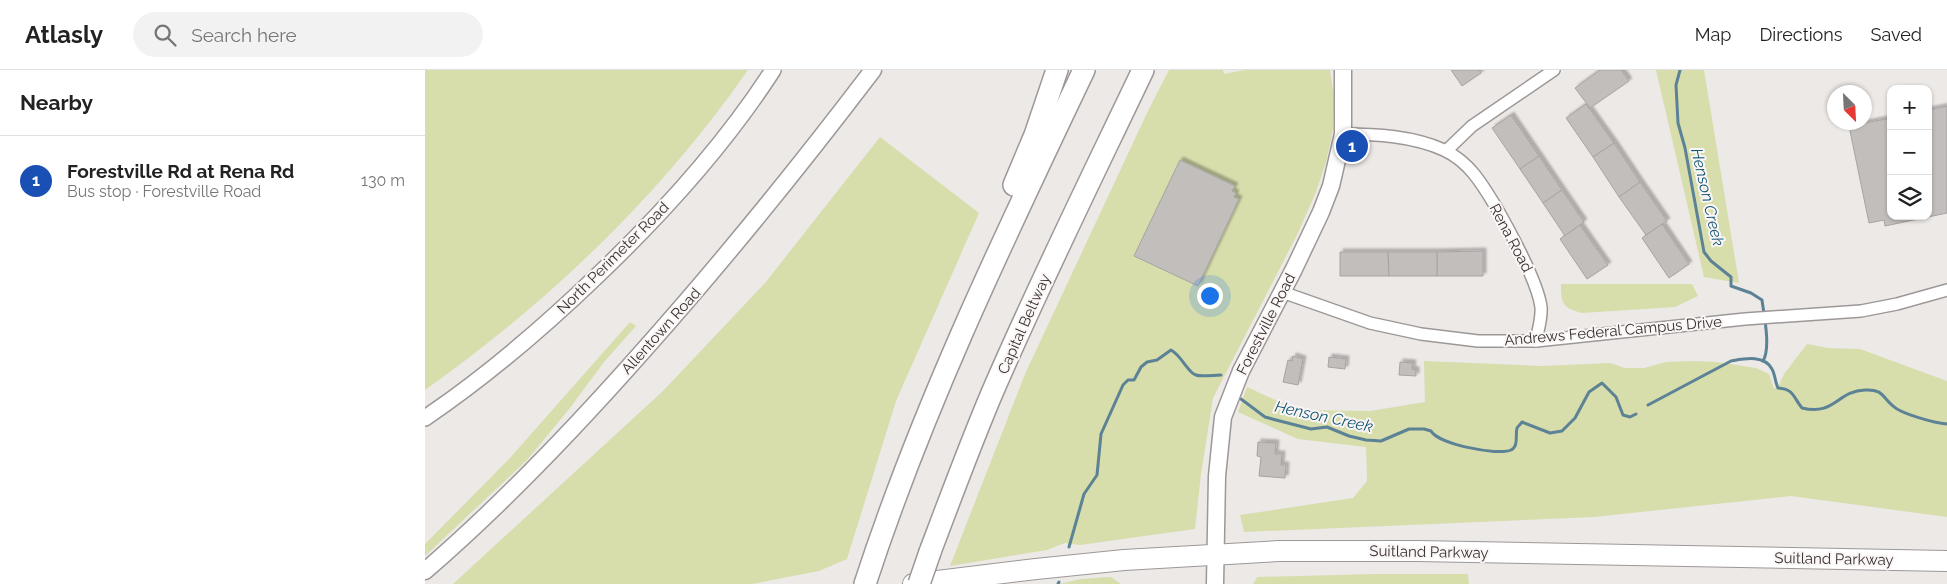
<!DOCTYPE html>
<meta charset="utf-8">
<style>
:root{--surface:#fff;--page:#f2f2f2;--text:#222;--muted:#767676;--line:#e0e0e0;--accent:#8942b5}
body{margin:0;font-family:Raleway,sans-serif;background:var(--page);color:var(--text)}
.controls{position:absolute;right:15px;top:15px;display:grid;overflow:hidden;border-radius:10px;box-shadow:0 1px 4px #0004}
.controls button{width:45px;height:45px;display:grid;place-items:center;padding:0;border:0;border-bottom:1px solid var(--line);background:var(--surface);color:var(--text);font:25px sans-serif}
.compass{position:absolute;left:1402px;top:15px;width:45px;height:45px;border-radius:50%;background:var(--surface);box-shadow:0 1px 4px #0004;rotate:156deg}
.you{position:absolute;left:784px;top:225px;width:18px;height:18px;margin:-12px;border:4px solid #fff;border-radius:50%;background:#1a73e8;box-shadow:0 0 0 8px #1a73e833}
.badge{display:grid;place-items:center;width:32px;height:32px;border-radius:50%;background:var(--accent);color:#fff;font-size:16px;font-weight:700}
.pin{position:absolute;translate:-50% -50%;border:2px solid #fff;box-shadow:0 1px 5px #0006}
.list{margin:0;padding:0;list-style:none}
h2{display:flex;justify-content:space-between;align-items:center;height:65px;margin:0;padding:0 20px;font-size:21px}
h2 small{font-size:16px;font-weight:400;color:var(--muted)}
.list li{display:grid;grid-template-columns:32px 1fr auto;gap:15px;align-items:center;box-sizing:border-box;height:90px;padding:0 20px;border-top:1px solid var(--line)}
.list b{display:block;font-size:19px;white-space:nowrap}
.list p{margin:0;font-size:16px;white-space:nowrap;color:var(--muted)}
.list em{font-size:16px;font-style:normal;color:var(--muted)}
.icon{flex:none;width:28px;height:28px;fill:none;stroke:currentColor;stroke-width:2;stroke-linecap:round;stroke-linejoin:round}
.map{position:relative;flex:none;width:1522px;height:514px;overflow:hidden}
header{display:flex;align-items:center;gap:30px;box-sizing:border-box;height:70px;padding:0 25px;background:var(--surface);border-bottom:1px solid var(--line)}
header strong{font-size:24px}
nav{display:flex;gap:28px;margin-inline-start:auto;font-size:18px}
.search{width:350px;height:45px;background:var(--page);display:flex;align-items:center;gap:12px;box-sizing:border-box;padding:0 18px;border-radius:28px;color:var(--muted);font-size:19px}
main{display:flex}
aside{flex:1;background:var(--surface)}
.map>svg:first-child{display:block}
.green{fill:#d8ddac}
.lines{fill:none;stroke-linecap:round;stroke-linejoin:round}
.stream{stroke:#5c8296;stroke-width:3}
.building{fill:#c2bebc;stroke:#a7a3a2;filter:url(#shadow)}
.minor-casing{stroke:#9d9897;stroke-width:14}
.tertiary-casing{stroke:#9d9897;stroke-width:18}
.secondary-casing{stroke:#9d9897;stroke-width:19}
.trunk-casing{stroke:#9d9897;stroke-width:22}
.motorway-casing{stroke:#9d9897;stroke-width:24}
.minor{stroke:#fff;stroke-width:11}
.tertiary{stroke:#fff;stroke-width:15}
.secondary{stroke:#fff;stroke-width:16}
.trunk{stroke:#fff;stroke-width:20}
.motorway{stroke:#fff;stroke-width:21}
.motorway-bridge-casing{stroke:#9d9897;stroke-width:24;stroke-linecap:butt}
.motorway-bridge{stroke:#fff;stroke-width:21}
.labels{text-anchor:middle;stroke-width:4;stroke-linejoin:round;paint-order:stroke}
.street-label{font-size:15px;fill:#343232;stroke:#fbf6f5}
.water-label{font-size:16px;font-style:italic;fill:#125876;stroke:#fbf6f5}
</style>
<header>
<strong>Atlasly</strong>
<div class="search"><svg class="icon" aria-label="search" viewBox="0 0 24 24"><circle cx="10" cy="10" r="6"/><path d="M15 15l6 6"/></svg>Search here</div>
<nav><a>Map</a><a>Directions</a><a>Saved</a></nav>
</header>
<main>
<aside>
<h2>Nearby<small></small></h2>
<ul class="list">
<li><span class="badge" style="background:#1a4fb4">1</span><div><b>Forestville Rd at Rena Rd</b><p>Bus stop · Forestville Road</p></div><em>130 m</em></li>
</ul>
</aside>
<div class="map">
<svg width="1522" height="514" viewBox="0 0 1522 514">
<defs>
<filter id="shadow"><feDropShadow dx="3" dy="-3" stdDeviation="1" flood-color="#0004"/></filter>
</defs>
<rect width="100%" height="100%" fill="#ede9e7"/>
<g class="green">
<path d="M0 0H323C236 125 124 232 0 320Z"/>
<path d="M744 0H798L799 4 820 0H905L909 26 908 60 901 92 891 122 872 165 788 328 776 404 770 459 655 475 640 473 622 480 525 496 600 304 722 43Z"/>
<path d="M1231 0H1279L1314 213 1279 207Z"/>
<path d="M455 67 554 143 471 331 422 489 394 501 327 514H28L238 321 340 213Z"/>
<path d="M1136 214H1267L1273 226 1250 237 1157 243C1137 238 1136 233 1136 214Z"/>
<path d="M205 252 211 256 179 292 145 338 102 390 0 486V474L84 389Z"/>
<path d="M1382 274 1403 278 1435 279 1522 311V447L1366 426 1169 447 819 462 815 445 928 428 942 411 941 377 873 369 813 342 822 317 872 340 945 341 1000 332 999 291 1117 296 1185 293 1200 298H1219L1241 292 1269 291 1292 292 1331 298 1344 304 1349 319 1355 313 1359 304Z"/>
<path d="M949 504H1043L1044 514H828L832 507Z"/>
<path d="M686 507 696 514H634L656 509Z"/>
</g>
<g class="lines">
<g class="stream">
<path d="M1255 0 1251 15 1253 53 1260 78 1279 182 1286 191 1306 207V216L1326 223 1337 230C1339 245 1346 278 1338 291"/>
<path d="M816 329 840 347 851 350 886 359 902 357 924 366 941 370 956 371 984 359H999L1006 361C1013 374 1073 386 1086 380 1094 376 1090 365 1092 358 1093 356 1096 354 1097 352L1125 363 1137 361 1150 348 1164 322 1177 313 1191 327 1198 345 1205 347 1211 344"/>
<path d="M1223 335 1306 291C1318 289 1339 284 1347 299 1350 304 1350 312 1353 318 1369 319 1368 327 1377 338 1410 346 1412 321 1440 320 1458 319 1457 327 1468 336 1476 344 1510 353 1522 354"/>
<path d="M644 477 659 424 672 405 676 364 698 315 703 310H709L716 297 722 292 732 290 746 280C757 286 763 303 771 305 776 307 789 305 796 305"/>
<path d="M633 514 634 512"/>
</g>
</g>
<g class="building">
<path d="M1026 0H1054L1056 3 1037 16Z"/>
<path d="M1175 0H1196L1204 11 1165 38 1150 18Z"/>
<path d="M1161 34 1189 73 1168 87 1141 48Z"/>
<path d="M1522 36V143L1460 156 1459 150 1444 153 1424 56 1466 48V146H1503V40Z"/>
<path d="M1086 45 1114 86 1095 99 1067 58Z"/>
<path d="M1189 73 1215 112 1194 127 1168 87Z"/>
<path d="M1114 86 1137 120 1118 133 1095 99Z"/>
<path d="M755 90 810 116 807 121 811 123 809 127 814 129 773 216 709 186Z"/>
<path d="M1215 112 1242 151 1221 165 1194 127Z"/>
<path d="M1137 120 1159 152 1140 166 1118 133Z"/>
<path d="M1237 154 1264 194 1244 208 1217 168Z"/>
<path d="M1155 155 1183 195 1162 209 1135 169Z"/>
<path d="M1058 181V206H1012V182Z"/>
<path d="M915 182H963L964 206H915Z"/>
<path d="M963 182H1012V206H964Z"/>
<path d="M868 286 878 289 873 315 858 312 863 290 867 291Z"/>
<path d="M904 287 921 289 920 299 903 297Z"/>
<path d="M975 292 988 293 987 299 991 300V306L974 305Z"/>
<path d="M833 372 851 373 850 384H857L856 395H861L860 408 834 406 836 387 832 386Z"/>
</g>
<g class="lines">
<g class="minor-casing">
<g id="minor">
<path d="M918 64C951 64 988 66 1019 80 1030 85 1042 95 1049 104 1068 128 1112 207 1116 237 1117 248 1113 260 1111 271"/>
<path d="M1021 81 1047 56 1129 0"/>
<path d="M857 222 945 253 996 264 1053 271H1111L1320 249 1436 241 1472 234 1522 220"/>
</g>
</g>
<g class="tertiary-casing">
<path id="tertiary" d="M0 348C62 306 119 257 173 205 238 143 299 76 348 0"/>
</g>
<g class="secondary-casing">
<g id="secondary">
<path d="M0 501C79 433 150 358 218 281 299 190 375 96 448 0"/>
<path d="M790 514 792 406 798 347 816 301 869 199 896 142 906 116 918 64V0"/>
</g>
</g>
<g class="trunk-casing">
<path id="trunk" d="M488 514 611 499 699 490 854 481H992L1522 491"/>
</g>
<g class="motorway-casing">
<g id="motorway">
<path d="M589 115 610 65 632 0"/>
<path d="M505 482C525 429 545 375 567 323 614 214 667 107 718 0"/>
<path d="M440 514C498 336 579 168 659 0"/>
</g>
</g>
<use href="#minor" class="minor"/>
<use href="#tertiary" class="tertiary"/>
<use href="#secondary" class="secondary"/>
<use href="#trunk" class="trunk"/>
<use href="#motorway" class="motorway"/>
<g class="motorway-bridge-casing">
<path id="motorway-bridge" d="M494 514 505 482"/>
</g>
<use href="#motorway-bridge" class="motorway-bridge"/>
</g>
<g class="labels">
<g class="street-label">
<text transform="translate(1086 168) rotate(62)" y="5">Rena Road</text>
<text transform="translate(188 188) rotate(-45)" y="5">North Perimeter Road</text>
<text transform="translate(599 254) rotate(-66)" y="5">Capital Beltway</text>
<text transform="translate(841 254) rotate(-63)" y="5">Forestville Road</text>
<text transform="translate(236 261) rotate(-48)" y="5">Allentown Road</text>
<text transform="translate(1188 261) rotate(-5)" y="5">Andrews Federal Campus Drive</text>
<text transform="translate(1004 482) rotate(1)" y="5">Suitland Parkway</text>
<text transform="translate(1409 489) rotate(1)" y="5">Suitland Parkway</text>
</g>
<g class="water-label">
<text transform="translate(1283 127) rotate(77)" y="6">Henson Creek</text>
<text transform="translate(899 346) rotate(12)" y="6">Henson Creek</text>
</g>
</g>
</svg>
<div class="controls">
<button>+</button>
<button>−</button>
<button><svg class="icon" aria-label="layers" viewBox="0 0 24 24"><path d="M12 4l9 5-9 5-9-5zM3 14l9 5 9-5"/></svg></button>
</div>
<svg class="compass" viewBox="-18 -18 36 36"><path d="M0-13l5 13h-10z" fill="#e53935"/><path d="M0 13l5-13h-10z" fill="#767676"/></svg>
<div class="you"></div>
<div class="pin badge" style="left:927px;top:76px;background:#1a4fb4">1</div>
</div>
</main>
